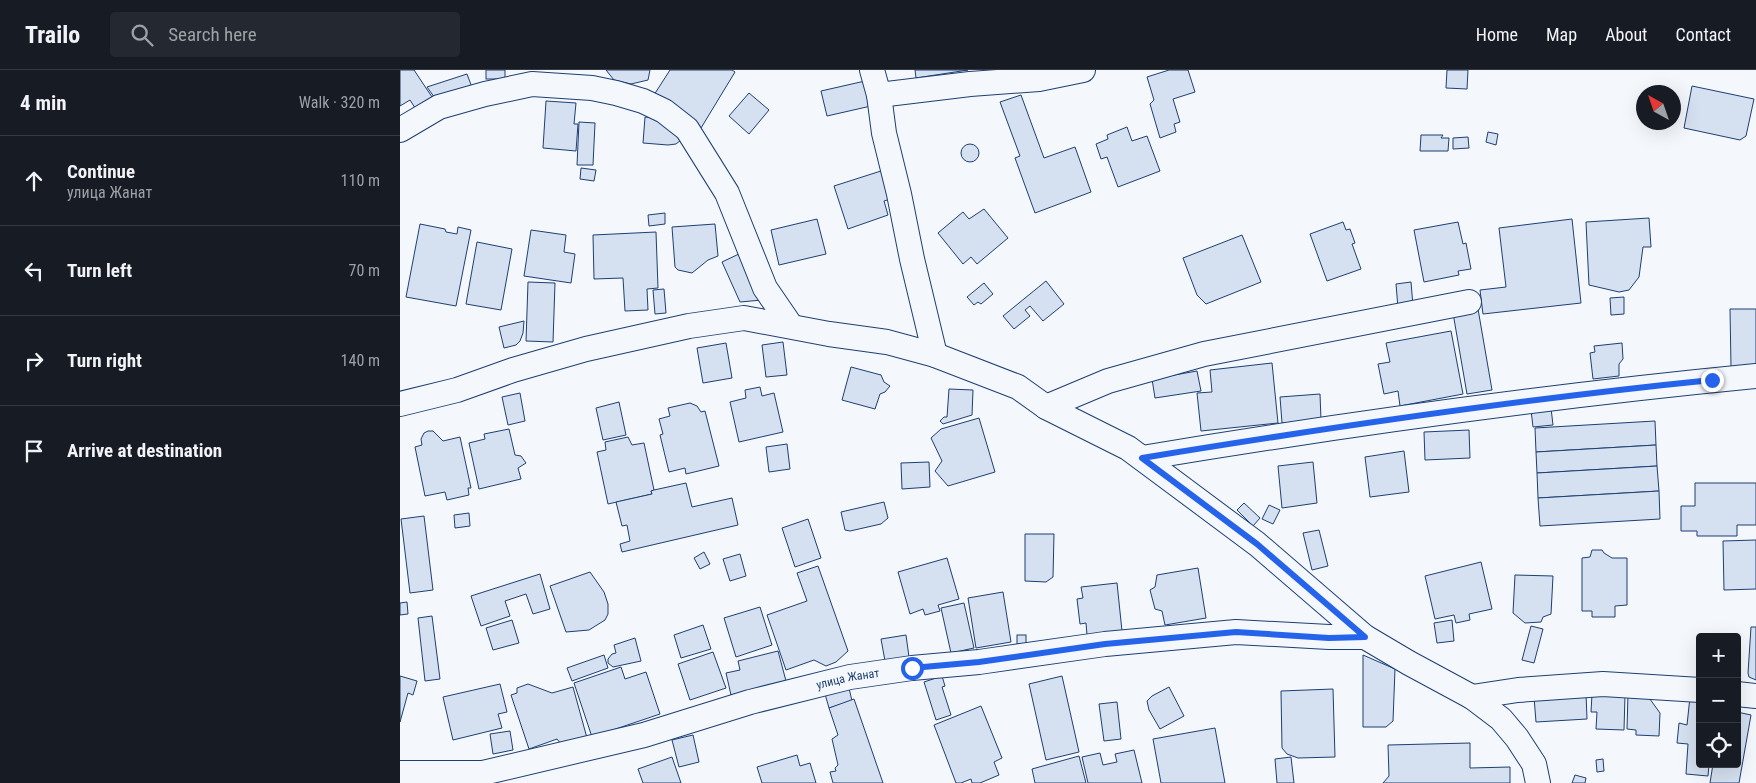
<!DOCTYPE html>
<meta charset="utf-8">
<style>
:root{--surface:#171b24;--page:#242831;--text:#f1f3f6;--muted:#9ea1a6;--line:#363941}
body{margin:0;font-family:"Roboto Condensed",sans-serif;background:var(--page);color:var(--text)}
.controls{position:absolute;right:15px;bottom:15px;display:grid;overflow:hidden;border-radius:5px;box-shadow:0 5px 20px #0002}
.controls button{width:45px;height:45px;display:grid;place-items:center;padding:0;border:0;border-bottom:1px solid var(--line);background:var(--surface);color:var(--text);font:25px sans-serif}
.compass{position:absolute;left:1236px;top:15px;width:45px;height:45px;border-radius:50%;background:var(--surface);box-shadow:0 5px 20px #0002;rotate:320deg}
.stop{position:absolute;width:15px;height:15px;margin:-11px;border:4px solid #2563eb;border-radius:50%;background:#fff}
.stop.end{background:#2563eb;border-color:#fff;box-shadow:0 1px 5px #0008}
.list{margin:0;padding:0;list-style:none}
h2{display:flex;justify-content:space-between;align-items:center;height:65px;margin:0;padding:0 20px;font-size:21px}
h2 small{font-size:16px;font-weight:400;color:var(--muted)}
.list li{display:grid;grid-template-columns:32px 1fr auto;gap:15px;align-items:center;box-sizing:border-box;height:90px;padding:0 20px;border-top:1px solid var(--line)}
.list b{display:block;font-size:19px;white-space:nowrap}
.list p{margin:0;font-size:16px;white-space:nowrap;color:var(--muted)}
.list em{font-size:16px;font-style:normal;color:var(--muted)}
.icon{flex:none;width:28px;height:28px;fill:none;stroke:currentColor;stroke-width:2;stroke-linecap:round;stroke-linejoin:round}
.map{position:relative;flex:none;width:1356px;height:713px;overflow:hidden}
header{display:flex;align-items:center;gap:30px;box-sizing:border-box;height:70px;padding:0 25px;background:var(--surface);border-bottom:1px solid var(--line)}
header strong{font-size:24px}
nav{display:flex;gap:28px;margin-inline-start:auto;font-size:18px}
.search{width:350px;height:45px;background:var(--page);display:flex;align-items:center;gap:12px;box-sizing:border-box;padding:0 18px;border-radius:5px;color:var(--muted);font-size:19px}
main{display:flex}
aside{flex:1;background:var(--surface)}
.map>svg:first-child{display:block}
.building{fill:#d5e0f0;stroke:#1d3f73}
.lines{fill:none;stroke-linecap:round;stroke-linejoin:round}
.street-casing{stroke:#1d3f73;stroke-width:26}
.street{stroke:#f4f7fb;stroke-width:24}
.route{stroke:#2563eb;stroke-width:6}
.labels{text-anchor:middle;stroke-width:4;stroke-linejoin:round;paint-order:stroke}
.street-label{font-size:12px;fill:#1d3f73;stroke:#f4f7fb}
</style>
<header>
<strong>Trailo</strong>
<div class="search"><svg class="icon" aria-label="search" viewBox="0 0 24 24"><circle cx="10" cy="10" r="6"/><path d="M15 15l6 6"/></svg>Search here</div>
<nav><a>Home</a><a>Map</a><a>About</a><a>Contact</a></nav>
</header>
<main>
<aside>
<h2>4 min<small>Walk · 320 m</small></h2>
<ul class="list">
<li><svg class="icon" aria-label="ahead" viewBox="0 0 24 24"><path d="M12 20V5M6 11l6-6 6 6"/></svg><div><b>Continue</b><p>улица Жанат</p></div><em>110 m</em></li>
<li><svg class="icon" aria-label="left" viewBox="0 0 24 24"><path d="M17 20v-9H6M10 6l-5 5 5 5"/></svg><div><b>Turn left</b></div><em>70 m</em></li>
<li><svg class="icon" aria-label="right" viewBox="0 0 24 24"><path d="M7 20v-9h11M14 6l5 5-5 5"/></svg><div><b>Turn right</b></div><em>140 m</em></li>
<li><svg class="icon" aria-label="arrive" viewBox="0 0 24 24"><path d="M6 21V4h12l-3 4 3 4H6"/></svg><div><b>Arrive at destination</b></div></li>
</ul>
</aside>
<div class="map">
<svg width="1356" height="713" viewBox="0 0 1356 713">
<rect width="100%" height="100%" fill="#f4f7fb"/>
<g class="building">
<path d="M0 0H14L34 30 17 41 10 30 0 36Z"/>
<rect x="86" y="0" width="19" height="9"/>
<path d="M206 0H250L248 10 231 14 214 10Z"/>
<path d="M270 0H332L335 2 301 58 252 28Z"/>
<path d="M515 0H568L516 8Z"/>
<path d="M769 0H788L795 22 773 29 780 52 774 54 776 62 760 68 750 34 754 30 747 7Z"/>
<path d="M1047 0H1068L1067 19 1046 18Z"/>
<path d="M67 4 73 20 37 31 27 17Z"/>
<path d="M465 11 471 36 427 46 421 21Z"/>
<path d="M1292 16 1354 29 1346 66 1340 70 1284 58Z"/>
<path d="M349 23 369 40 349 64 329 46Z"/>
<path d="M621 25 644 88 675 77 691 122 635 143 615 88 620 86 600 32Z"/>
<path d="M146 31 176 33 174 54H178L176 81 143 78Z"/>
<path d="M245 47 256 48 257 51 273 55 281 70 276 74 268 75 243 73Z"/>
<path d="M179 52 195 53 193 95H177Z"/>
<path d="M727 57 732 71 747 66 760 101 718 117 707 87 701 89 696 74 708 69 707 65Z"/>
<path d="M1088 62 1098 64 1096 75 1086 72Z"/>
<path d="M1021 65H1043L1041 68H1049L1048 81H1020Z"/>
<path d="M1068 67 1069 78 1053 79V68Z"/>
<circle cx="570" cy="83" r="9"/>
<path d="M181 98 196 100 194 111 180 109Z"/>
<path d="M484 100 493 128 484 131 488 145 448 159 434 116Z"/>
<path d="M584 139 608 168 577 194 571 187 563 194 538 163 563 142 569 149Z"/>
<path d="M265 143V154L249 156 248 145Z"/>
<path d="M1249 148 1251 177H1243L1239 207 1229 220 1219 222 1189 215 1186 152Z"/>
<path d="M417 149 426 184 379 195 371 160Z"/>
<path d="M1172 149 1181 233 1083 244 1080 220 1106 217 1099 158Z"/>
<path d="M943 152 946 160 950 159 955 173 952 174 961 199 927 211 910 164Z"/>
<path d="M1058 152 1063 174 1066 173 1071 199 1058 201 1059 205 1024 212 1014 160Z"/>
<path d="M20 154 45 159 46 162 57 164 58 157 71 160 56 236 6 227Z"/>
<path d="M315 154 318 186 308 190 292 203 278 200 275 197 272 157Z"/>
<path d="M131 160 166 165 164 182 175 184 171 213 124 206Z"/>
<path d="M256 162 258 218 247 219 248 240 225 241 223 208 194 209 193 165Z"/>
<path d="M842 165 861 212 806 234 797 225 783 188Z"/>
<path d="M77 172 112 179 101 240 66 234Z"/>
<path d="M341 183 362 230 340 232 322 192Z"/>
<path d="M646 211 664 234 643 251 630 236 625 240 630 246 614 259 603 246Z"/>
<path d="M128 212 155 213 153 272 126 271Z"/>
<path d="M1011 212 1013 236 998 238 996 214Z"/>
<path d="M584 213 593 224 581 234 578 232 574 235 567 227Z"/>
<path d="M264 219 266 243 255 244 253 220Z"/>
<path d="M1224 227V244L1211 245 1210 228Z"/>
<path d="M1078 239 1092 320 1067 324 1053 243Z"/>
<path d="M1330 239H1356V297H1331Z"/>
<path d="M124 251 123 263 120 271 116 275 104 278 99 257Z"/>
<path d="M1051 261 1063 324 1000 336 998 321 984 324 978 294 990 292 986 273Z"/>
<path d="M383 272 387 305 366 307 362 275Z"/>
<path d="M326 273 332 308 303 313 297 278Z"/>
<path d="M1222 273 1223 289 1219 294V306L1193 309 1190 283 1195 282 1194 276Z"/>
<path d="M872 293 878 353 801 361 797 323 812 322 810 300Z"/>
<path d="M451 297 481 305 484 312 490 316 485 322 480 324 475 339 442 330Z"/>
<path d="M797 301 801 321 755 328 752 309Z"/>
<path d="M360 317 362 326 374 323 383 362 339 372 330 332 346 328 345 320Z"/>
<path d="M549 319 573 320 572 345 543 354 540 351 544 347H547Z"/>
<path d="M120 323 125 351 108 355 102 327Z"/>
<path d="M920 324 921 350 882 353 880 327Z"/>
<path d="M219 332 226 365 203 370 196 338Z"/>
<path d="M290 333 297 336 301 342 305 341 319 396 286 404 285 398 269 402 260 365 263 364 259 349 270 346 268 338Z"/>
<path d="M1151 338 1153 355 1133 357 1131 340Z"/>
<path d="M579 348 595 402 548 416 535 401 542 391 531 368 541 359Z"/>
<path d="M1255 351 1256 375 1136 382 1135 358Z"/>
<path d="M109 359 115 385 121 386 126 393 118 398 121 409 79 419 69 373 85 369 84 364Z"/>
<path d="M1069 360 1070 388 1025 390 1024 362Z"/>
<path d="M28 361H33L43 371 60 367 71 418H68L69 425 47 430 45 422 25 426 15 377 22 375 21 369 24 363Z"/>
<path d="M228 367 232 375 244 373 254 420 251 421 252 424 208 434 197 382 206 380 205 372Z"/>
<path d="M387 374 390 399 369 402 366 377Z"/>
<path d="M1256 375 1257 396 1137 403 1136 382Z"/>
<path d="M1004 381 1009 422 970 427 965 387Z"/>
<path d="M529 392 530 417 502 419 501 393Z"/>
<path d="M913 392 917 433 882 438 878 396Z"/>
<path d="M1257 396 1259 421 1138 428 1137 403Z"/>
<path d="M286 413 292 437 332 428 338 455 222 482 220 474 230 471 227 455 222 456 216 432 252 424 251 421 254 420Z"/>
<path d="M1295 413H1356V455H1337V466H1297V461H1281V436H1295Z"/>
<path d="M1259 421 1260 449 1140 456 1138 428Z"/>
<path d="M484 432 488 448 481 454 450 461 445 460 441 442Z"/>
<path d="M844 433 860 448 853 456 837 440Z"/>
<path d="M869 435 880 440 873 454 862 449Z"/>
<path d="M69 443 70 456 55 458 54 445Z"/>
<path d="M24 446 33 520 10 523 1 449Z"/>
<path d="M408 449 421 488 395 497 382 458Z"/>
<path d="M919 460 928 496 912 500 903 463Z"/>
<path d="M625 464H654L653 507 646 512 625 511Z"/>
<path d="M1356 470V519L1324 520 1323 471Z"/>
<path d="M1192 480H1202L1204 483 1212 488H1227V535L1215 536V547H1192V541H1182V488L1190 487Z"/>
<path d="M304 482 310 494 300 499 294 488Z"/>
<path d="M340 484 346 506 330 511 323 489Z"/>
<path d="M547 488 559 529 538 535 540 541 525 545 523 539 510 544 498 502Z"/>
<path d="M1081 492 1092 539 1069 544 1070 550 1056 553 1054 545 1035 549 1025 506Z"/>
<path d="M418 496 448 581 436 592 426 596 414 590 386 600 367 545 407 531 397 503Z"/>
<path d="M798 498 806 548 765 555 762 541 755 539 750 520 755 517 757 505Z"/>
<path d="M190 502 204 522 208 534V544L205 550 189 560 166 562 150 516Z"/>
<path d="M140 504 150 539 133 544 126 524 105 531 110 546 81 556 71 526Z"/>
<path d="M1115 505 1153 506 1151 544 1143 547 1141 552 1125 553 1113 543Z"/>
<path d="M717 513 722 561 687 565 686 553 680 554 677 529 683 528 681 517Z"/>
<path d="M603 522 611 572 576 578 568 528Z"/>
<path d="M7 532 8 544 0 545V533Z"/>
<path d="M564 533 574 578 551 583 541 538Z"/>
<path d="M360 537 372 575 336 587 324 548Z"/>
<path d="M32 546 40 609 25 611 18 548Z"/>
<path d="M112 550 119 573 93 580 86 558Z"/>
<path d="M1052 550 1054 571 1037 573 1034 553Z"/>
<path d="M303 555 311 579 281 588 274 565Z"/>
<path d="M1131 556 1143 559 1134 593 1122 590Z"/>
<path d="M1351 557H1356V610L1349 607 1348 603Z"/>
<path d="M506 565 509 587 485 591 481 569Z"/>
<rect x="617" y="565" width="9" height="9"/>
<path d="M235 568 241 591 213 597 208 593V589L212 584 216 583 214 575Z"/>
<path d="M378 581 386 611 331 625 326 603 340 600 338 591Z"/>
<path d="M313 582 326 618 290 630 278 594Z"/>
<path d="M204 585 208 598 172 611 167 598Z"/>
<path d="M963 585 995 599 993 651 986 657H963Z"/>
<path d="M221 597 225 609 246 602 260 644 192 667 174 613Z"/>
<path d="M0 606 17 611 13 625 8 623 0 652Z"/>
<path d="M542 606 545 616 542 617 551 645 536 650 524 612Z"/>
<path d="M662 606 679 682 646 690 629 614Z"/>
<path d="M100 614 107 642 98 644 102 658 53 670 43 627Z"/>
<path d="M128 614 152 623 173 617 187 668 162 675 157 669 129 679 111 625 117 623V618Z"/>
<path d="M769 617 784 646 760 659 749 640 747 631 752 626Z"/>
<path d="M449 618 452 631 429 638 425 624Z"/>
<path d="M933 619 935 687 898 688 887 684 882 678 881 621Z"/>
<path d="M1186 623 1187 649 1136 652 1134 627Z"/>
<path d="M1192 624 1225 625 1224 660 1196 659 1197 642H1191Z"/>
<path d="M1228 624 1247 625 1260 643 1259 666 1236 665V660L1227 659Z"/>
<path d="M1290 627 1300 629V694H1309L1308 706 1286 704 1288 674 1277 673 1279 653 1287 655Z"/>
<path d="M454 629 483 713H433L430 702 436 701 435 698 438 695 432 669 438 665 429 638Z"/>
<path d="M717 632 721 669 704 671 699 634Z"/>
<path d="M581 636 602 688 594 692 599 705 580 713H572L571 709 561 713H556L534 655Z"/>
<path d="M1337 642 1351 645 1339 713H1310L1313 694H1337Z"/>
<path d="M815 658 825 713H761L753 669Z"/>
<path d="M110 661 113 680 93 684 90 664Z"/>
<path d="M293 665 299 692 279 697 272 670Z"/>
<path d="M1070 673V698L1110 697V713H983L989 706 988 675Z"/>
<path d="M734 680 742 713H688L682 687 700 683 703 695 717 692 715 684Z"/>
<path d="M397 685 400 696 410 693 416 713H362L357 697Z"/>
<path d="M679 686 686 713H635L632 699Z"/>
<path d="M272 687 281 713H243L238 699Z"/>
<path d="M891 687 894 713H877L875 689Z"/>
<path d="M1203 689 1204 701 1197 702 1196 690Z"/>
<path d="M1175 705 1186 708 1185 713H1172Z"/>
</g>
<g class="lines">
<g class="street-casing">
<g id="street">
<path d="M472 0 479 25 484 63 499 124 512 189 535 285"/>
<path d="M479 25 570 14 639 9 683 0"/>
<path d="M0 60 39 37 85 24 132 14 192 18 216 23 243 31 264 41 287 59 327 123 365 218 391 256"/>
<path d="M0 334 57 320 113 300 186 279 289 256 344 248 429 264 487 272 535 285 618 317 646 337 728 378 857 474 965 567 1009 593 1072 627 1101 649 1117 668 1134 694 1138 713"/>
<path d="M646 337 708 311 804 284 1069 232"/>
<path d="M742 388C946 354 1150 326 1356 306"/>
<path d="M1337 624 1356 626"/>
<path d="M1072 627 1118 620 1203 614 1300 620"/>
<path id="s1" d="M0 703H83L244 665 350 632 450 607 512 598 579 592 705 574 836 562 929 567H965"/>
</g>
</g>
<use href="#street" class="street"/>
</g>
<g class="lines">
<path class="route" d="M512 598 579 592 705 574 836 562 929 568 965 567 857 474 742 388C931 357 1122 329 1312 310"/>
</g>
<g class="labels">
<g class="street-label">
<text dy="4" stroke="none"><textPath href="#s1" startOffset="460">улица Жанат</textPath></text>
</g>
</g>
</svg>
<div class="controls">
<button>+</button>
<button>−</button>
<button><svg class="icon" aria-label="locate" viewBox="0 0 24 24"><circle cx="12" cy="12" r="6"/><path d="M12 2v4M12 18v4M2 12h4M18 12h4"/></svg></button>
</div>
<svg class="compass" viewBox="-18 -18 36 36"><path d="M0-13l5 13h-10z" fill="#e53935"/><path d="M0 13l5-13h-10z" fill="#9ea1a6"/></svg>
<div class="stop" style="left:512px;top:598px"></div>
<div class="stop end" style="left:1312px;top:310px"></div>
</div>
</main>
